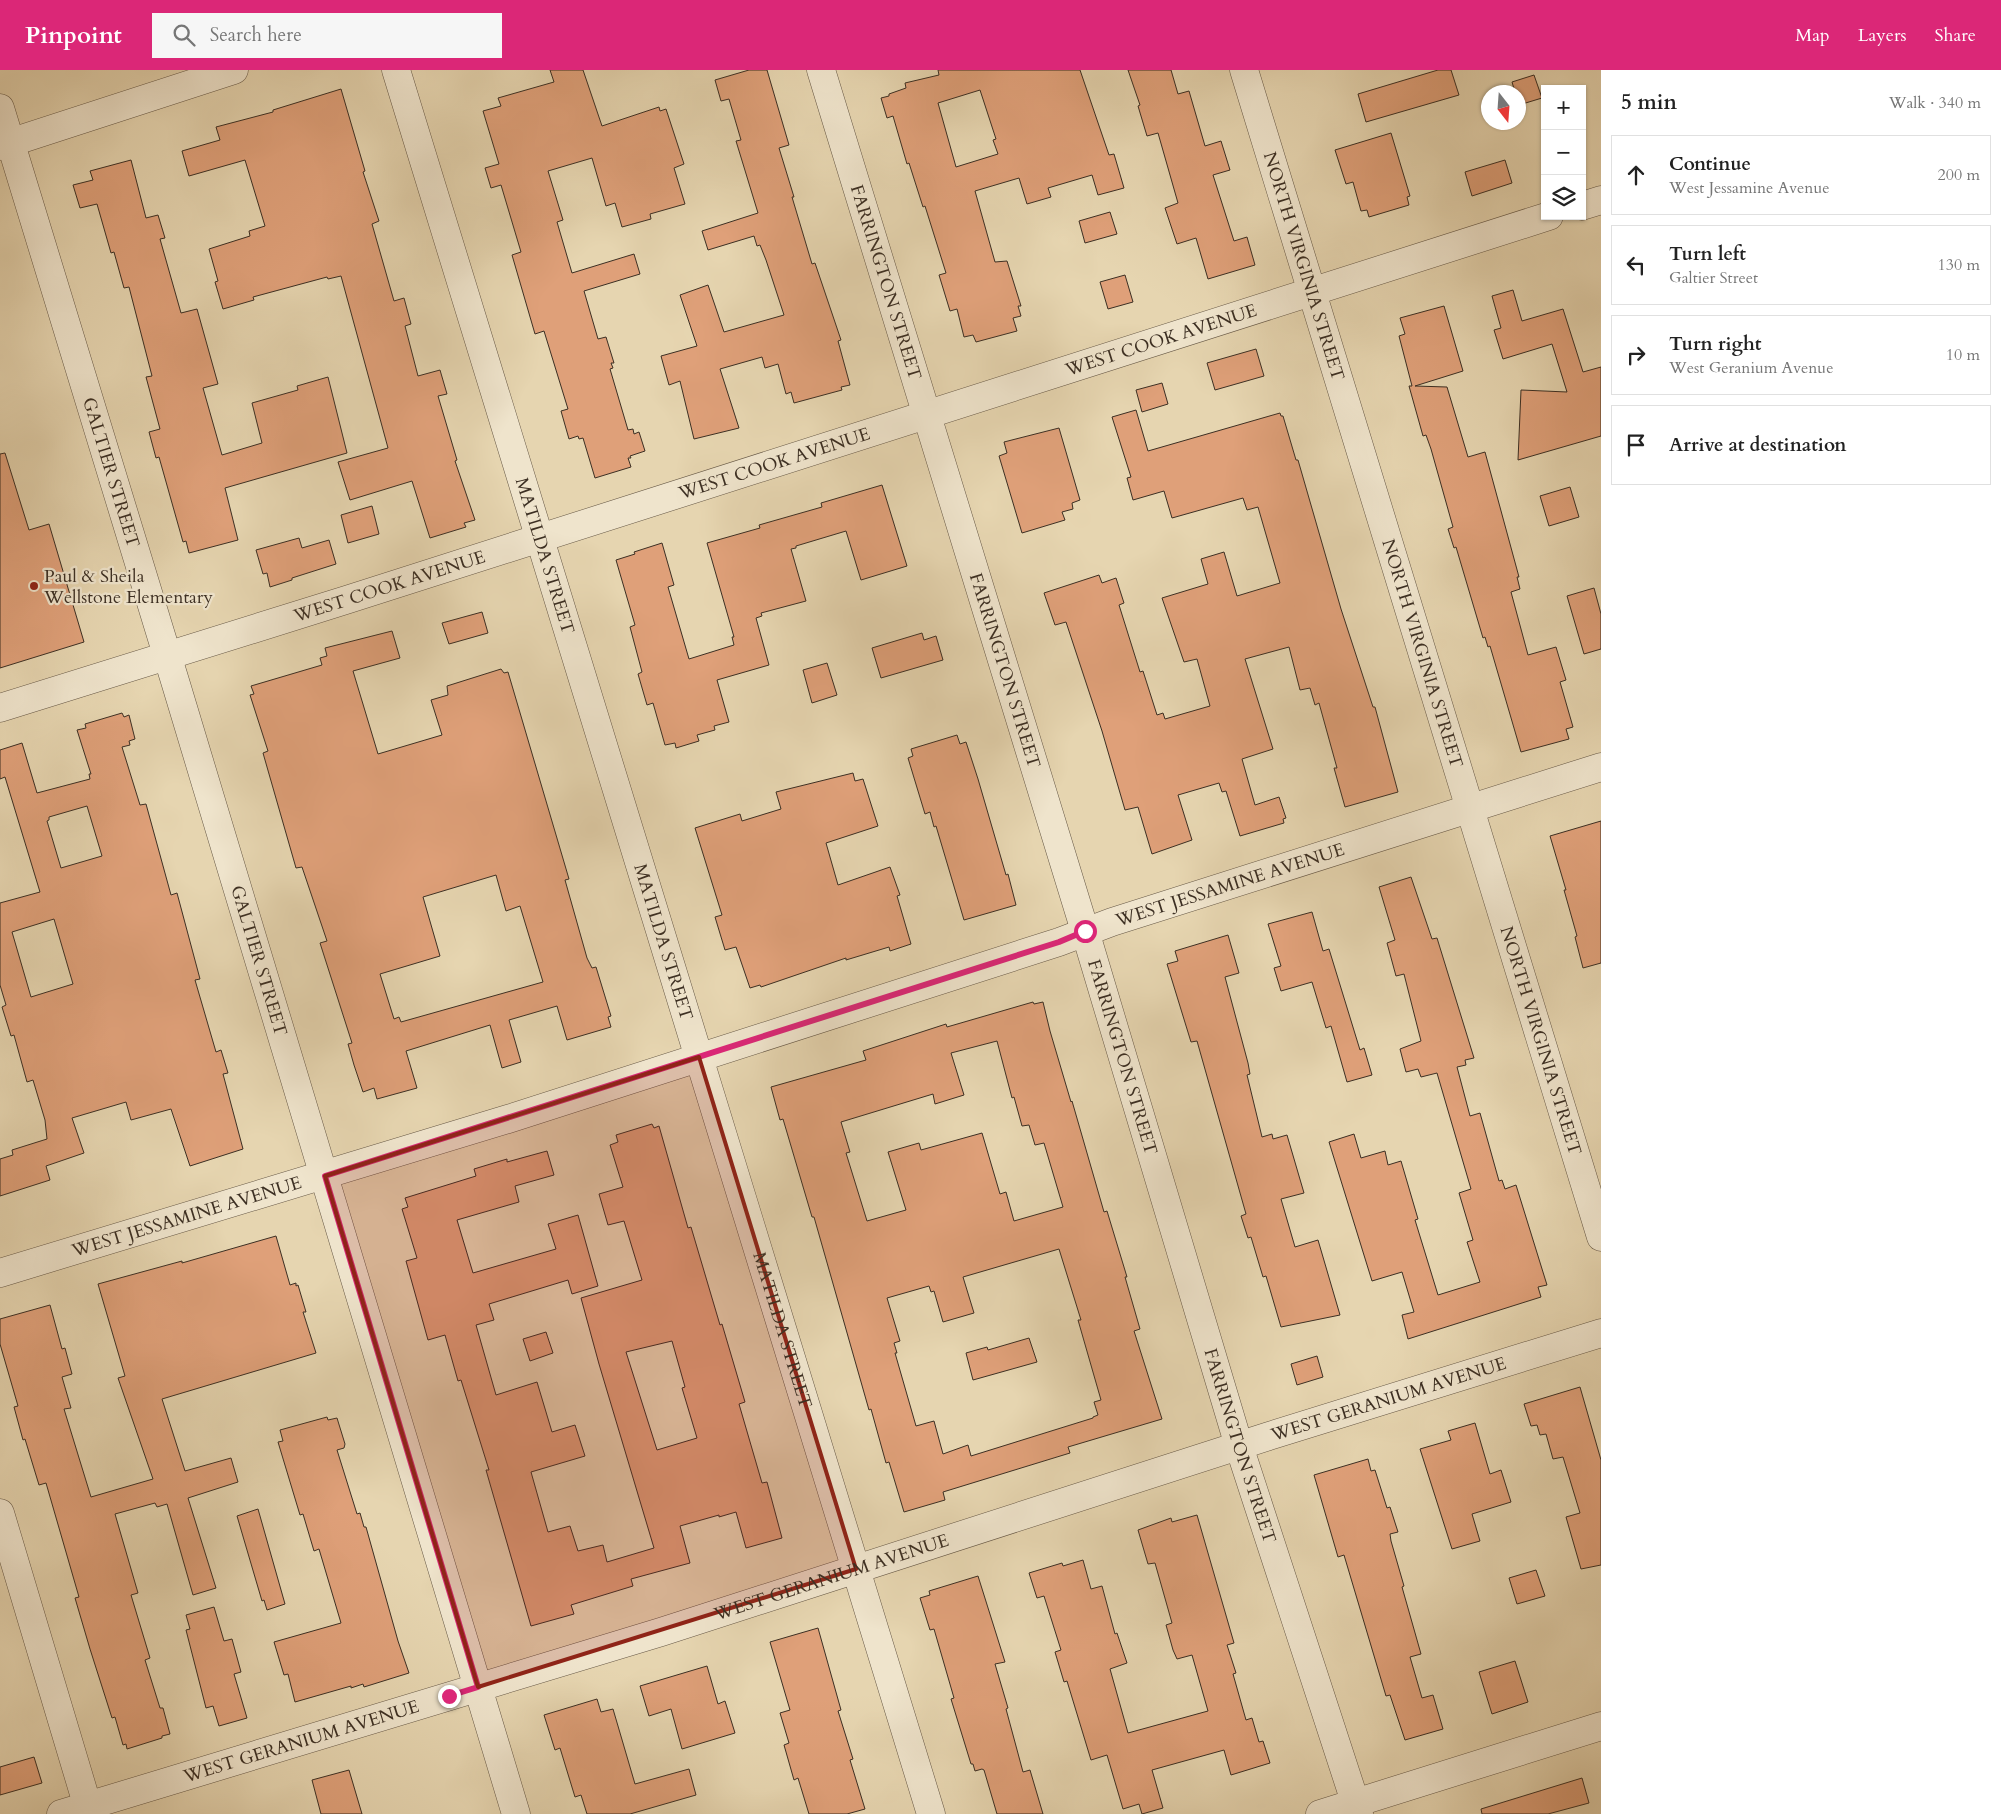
<!DOCTYPE html>
<meta charset="utf-8">
<style>
:root{--surface:#fff;--page:#f6f6f6;--text:#222;--muted:#767676;--line:#e0e0e0;--accent:#db2777}
body{margin:0;font-family:Cardo,serif;background:var(--page);color:var(--text)}
.controls{position:absolute;right:15px;top:15px;display:grid;overflow:hidden;border-radius:0px;box-shadow:0 1px 4px #0004}
.controls button{width:45px;height:45px;display:grid;place-items:center;padding:0;border:0;border-bottom:1px solid var(--line);background:var(--surface);color:var(--text);font:25px sans-serif}
.compass{position:absolute;left:1481px;top:15px;width:45px;height:45px;border-radius:50%;background:var(--surface);box-shadow:0 1px 4px #0004;rotate:163deg}
.stop{position:absolute;width:15px;height:15px;margin:-11px;border:4px solid #db2777;border-radius:50%;background:#fff}
.stop.end{background:#db2777;border-color:#fff;box-shadow:0 1px 5px #0008}
.list{margin:0;padding:0;list-style:none}
h2{display:flex;justify-content:space-between;align-items:center;height:65px;margin:0;padding:0 20px;font-size:21px}
h2 small{font-size:16px;font-weight:400;color:var(--muted)}
.list li{display:grid;grid-template-columns:32px 1fr auto;gap:15px;align-items:center;box-sizing:border-box;height:80px;margin:0 10px 10px;padding:0 10px;border:1px solid var(--line);border-radius:0px}
.list b{display:block;font-size:19px;white-space:nowrap}
.list p{margin:0;font-size:16px;white-space:nowrap;color:var(--muted)}
.list em{font-size:16px;font-style:normal;color:var(--muted)}
.icon{flex:none;width:28px;height:28px;fill:none;stroke:currentColor;stroke-width:2;stroke-linecap:round;stroke-linejoin:round}
.map{position:relative;flex:none;width:1601px;height:1744px;overflow:hidden}
header{display:flex;align-items:center;gap:30px;box-sizing:border-box;height:70px;padding:0 25px;background:var(--accent);color:#fff}
header strong{font-size:24px}
nav{display:flex;gap:28px;margin-inline-start:auto;font-size:18px}
.search{width:350px;height:45px;background:var(--page);display:flex;align-items:center;gap:12px;box-sizing:border-box;padding:0 18px;border-radius:0px;color:var(--muted);font-size:19px}
main{display:flex}
aside{flex:1;background:var(--surface)}
.map>svg:first-child{display:block}
.building{fill:#dfa079;stroke:#3c2f23;fill-rule:evenodd}
.lines{fill:none;stroke-linecap:round;stroke-linejoin:round}
.minor-casing{stroke:#665846;stroke-width:29}
.minor{stroke:#efe4cc;stroke-width:28}
.route{stroke:#db2777;stroke-width:6}
.marked{fill:#8f2418;fill-opacity:0.2;stroke:#8f2418;stroke-width:4;stroke-linejoin:round}
.poi-dot{fill:#8f2418;stroke:#efe4cc;stroke-width:2}
.labels{text-anchor:middle;stroke-width:4.5;stroke-linejoin:round;paint-order:stroke}
.street-label{font-size:18px;fill:#3c2f23;stroke:#efe4cc}
.poi-label{font-size:18px;fill:#3c2f23;stroke:#efe4cc;text-anchor:start}
</style>
<header>
<strong>Pinpoint</strong>
<div class="search"><svg class="icon" aria-label="search" viewBox="0 0 24 24"><circle cx="10" cy="10" r="6"/><path d="M15 15l6 6"/></svg>Search here</div>
<nav><a>Map</a><a>Layers</a><a>Share</a></nav>
</header>
<main>
<div class="map">
<svg width="1601" height="1744" viewBox="0 0 1601 1744">
<rect width="100%" height="100%" fill="#e6d5b0"/>
<filter id="stains"><feTurbulence type="fractalNoise" baseFrequency=".004" numOctaves="4"/><feColorMatrix values="0 0 0 0 .2 0 0 0 0 .09 0 0 0 0 .02 0 0 0 .5 -.17"/></filter>
<radialGradient id="worn" r=".72"><stop offset=".6" stop-color="#630" stop-opacity="0"/><stop offset="1" stop-color="#630" stop-opacity=".3"/></radialGradient>
<g class="building">
<path d="M550 0H583L602 56 659 37 660 41 666 39 684 94 674 98 685 134 650 144 651 149 622 157 615 133 606 136 592 88 548 101 563 150 557 152 572 203 634 184 640 204 584 221 598 269 606 267 614 293H611L613 298 610 299 628 360 633 359 634 364 639 362 645 381 630 386 631 388H628L631 397 595 408 583 368 579 369 578 366 569 369 561 341 568 339 544 261 535 264 512 185 521 182 501 115 491 118 485 98 499 94 483 41 501 36 498 28 554 12Z"/>
<path d="M749 0H767L789 75 779 78 794 127H792L812 194 815 193 841 270 838 271 850 315 841 317 842 320 794 333 791 322 786 324 778 294 765 298 762 287 720 299 739 358 694 369 680 311 669 315 661 286 697 276 680 225 708 215 724 262 784 245 766 190 760 175 757 176 754 166 708 180 702 161 758 143 736 71 741 70 729 29 721 31 715 10Z"/>
<path d="M938 0H1080L1109 85 1114 84 1124 118 1098 125 1092 105 1048 118 1051 127 1027 134 1019 108 975 121 995 192 1007 191 1021 236H1018L1021 246 1013 248 1017 261 976 272 973 265 964 267 957 239 950 241 939 205 946 203 925 136 923 137 909 93 907 94 893 46 887 48 881 28 889 26V24L906 18 905 13 939 5ZM980 20 996 69 993 70 998 84 956 97 938 33Z"/>
<path d="M1128 0H1171L1178 24 1189 21 1205 76 1221 71 1230 100 1213 105 1234 171 1247 167 1255 195 1208 209 1196 168 1177 174 1165 138 1178 133 1158 63 1147 66 1138 36 1140 35Z"/>
<path d="M1438 0H1451L1459 25 1366 52 1358 24Z"/>
<path d="M1534 5 1542 28 1519 35 1518 22H1515L1512 12Z"/>
<path d="M341 19 365 101 363 102 379 151 372 154 394 231 404 228 411 254 405 256 418 306 440 300 447 324 438 326 457 390 455 391 475 450 464 453 466 457 430 468 412 411 350 430 338 392 388 378 341 206 328 209 327 207 253 227 254 230 223 239 215 212 218 211 209 179 250 166 249 161 265 156 245 90 189 106 182 81 220 70 216 57 273 42V40Z"/>
<path d="M1391 63 1410 126 1407 127 1409 135 1369 147 1367 140 1361 141 1353 112 1346 114 1335 80Z"/>
<path d="M131 90 146 148 158 145 165 168 160 169 181 243 197 239 218 314 203 318 222 385 262 373 252 333 298 320 297 316 328 307 347 383 225 418 238 470 189 483 186 471 183 472 159 387 156 388 149 362 160 359 146 307 152 306 129 217 124 218 114 182 111 183 97 134 80 138 73 115 93 110 90 101Z"/>
<path d="M1505 90 1512 113 1472 126 1465 102Z"/>
<path d="M1110 142 1117 164 1085 173 1079 151Z"/>
<path d="M1125 205 1133 232 1108 239 1100 212Z"/>
<path d="M1513 220 1522 251 1563 239 1583 302 1601 297V366L1518 390 1521 320 1567 322 1552 274 1503 289 1494 260 1501 258 1492 226Z"/>
<path d="M1444 236 1463 301 1415 316 1447 317 1468 387 1485 382 1519 507H1517L1520 519 1511 522 1528 585 1556 577 1566 610 1560 612 1573 657 1566 659 1569 669 1521 682 1490 576 1488 577 1485 567 1483 568 1456 477 1454 478 1448 459 1453 457 1431 379 1426 365 1423 366 1409 316H1412L1399 266 1405 264 1400 248Z"/>
<path d="M1256 279 1264 306 1215 320 1207 293Z"/>
<path d="M1162 313 1168 334 1142 342 1136 320Z"/>
<path d="M1136 340 1148 381 1280 343 1281 346H1283L1296 390H1298L1341 539 1373 637H1375L1398 722 1345 737 1334 698H1337L1319 633 1315 635 1310 618 1300 620 1289 577 1245 589 1273 679 1242 689 1255 735 1279 727 1286 748 1283 749 1284 753 1240 766 1226 721 1222 722 1219 713 1178 725 1192 770 1152 784 1138 737 1125 740 1102 661 1066 552 1055 555 1044 523 1099 505 1102 513 1116 508 1124 533 1119 535 1140 602 1143 601 1157 645 1163 643 1165 649 1210 636 1197 589 1184 592 1162 528 1208 514 1201 489 1224 482 1237 526 1280 513 1258 437 1247 440 1243 428 1172 448 1164 421 1133 430 1127 408 1131 407 1112 347Z"/>
<path d="M1059 358 1080 430 1072 433 1073 439 1062 442 1065 450 1022 463 999 386 1007 383 1004 372Z"/>
<path d="M5 383 29 460 49 454 84 572 0 598V384Z"/>
<path d="M882 415 907 496 861 510 846 461 796 476V478L791 479 806 531 761 543 762 546 756 548 769 595 717 610 729 652 714 656 715 660 697 665 699 671 676 678 675 673 665 675 653 633 647 635 638 604 642 602 630 557 635 555 616 490 635 484 634 482 662 473 674 515 668 517 689 589 734 575 732 567H734L707 473 760 458 759 455 822 437 821 433Z"/>
<path d="M1570 417 1579 447 1549 456 1540 426Z"/>
<path d="M372 436 379 464 348 473 341 445Z"/>
<path d="M299 468 302 478 329 470 336 494 292 508V510L270 517 267 503 263 504 256 480Z"/>
<path d="M1594 518 1601 544V579L1584 584 1567 526Z"/>
<path d="M482 542 488 563 449 574 442 553Z"/>
<path d="M392 561 400 588 353 601 378 684 442 665 431 630 448 625 447 616 501 599 504 603 508 602 569 809 565 810 587 888 592 898 596 897 611 946 608 947 611 957 567 970 557 936 509 950 521 992 502 998 490 955 406 981 417 1018 377 1029 374 1018 363 1022 354 995 348 974 352 973 320 873 327 871 302 797 296 798 263 683 268 681 250 625 254 624 251 616 322 595 320 588 327 586 325 578ZM496 805 506 841 520 836 543 912 401 952 399 947 394 949 380 904 440 886 423 827Z"/>
<path d="M922 563 924 570 936 566 943 590 881 608 872 578Z"/>
<path d="M827 593 837 625 812 633 803 600Z"/>
<path d="M122 643 124 647 129 645 135 669 129 671 130 675 122 677 140 735 146 734 171 825 177 823 200 909 195 910 216 982 221 980 228 1003 223 1004 243 1079 190 1096 171 1039 131 1050 126 1032 72 1048 84 1083 46 1096 50 1110 0 1126V1089L13 1085 12 1080 47 1069 45 1050 33 1010 27 1012 14 965 11 966 2 937 6 935 0 915V833L40 822 5 707 0 709V680L22 673 37 723 90 709 89 704H91L77 660 86 658 85 654ZM87 736 102 786 61 798 47 751 49 750V747ZM54 849 73 914 31 927 12 862Z"/>
<path d="M957 665 960 674 966 672 978 709 1006 805 1008 804 1016 835 964 850 936 756 934 757 930 742 925 744 908 688 913 686 911 679Z"/>
<path d="M853 703 855 711 863 709 878 756 826 773 838 815 890 797 900 825 897 826 911 874 890 881 889 877 846 890V888L761 917 760 915 750 918 736 877 725 880 715 847 722 845 695 758 740 744 742 751 781 739 776 722Z"/>
<path d="M1601 751V893L1583 898 1575 867 1577 866 1564 820H1566L1550 766Z"/>
<path d="M1411 807 1432 869 1437 868 1474 988 1465 990 1466 995 1457 997 1470 1046 1480 1043 1499 1111 1502 1110 1505 1119 1516 1115 1547 1215 1538 1217 1541 1227 1408 1269 1402 1245 1414 1242 1402 1202 1372 1211 1329 1072 1354 1064 1361 1088 1385 1081 1388 1095 1401 1091 1418 1149 1415 1150 1438 1225 1480 1212 1467 1172 1473 1170 1459 1123 1471 1119 1437 1003 1421 1007 1418 999 1406 1002 1400 979 1421 971 1404 904 1396 906 1387 873 1395 870 1379 817Z"/>
<path d="M1312 842 1323 881 1329 879 1360 980 1364 978 1372 1005 1347 1012 1331 956 1326 958 1312 912 1281 921 1274 898 1281 896 1268 854Z"/>
<path d="M1228 865 1239 903 1225 907 1248 993 1250 1004 1247 1005 1262 1067 1272 1064 1273 1069 1287 1065 1304 1123 1281 1129 1295 1177 1318 1170 1340 1245 1281 1257 1266 1206 1263 1207 1251 1167 1248 1168 1241 1146 1246 1144 1197 971 1191 972 1167 894 1178 891 1175 881Z"/>
<path d="M1033 932 1034 934 1043 932 1050 961 1071 1032 1072 1031 1104 1142 1107 1141 1127 1207H1125L1140 1259 1134 1261 1162 1349 1068 1377 1070 1383 943 1422 945 1430 904 1442 889 1392 886 1393 871 1339 869 1340 814 1147H812L783 1049 780 1050 771 1017 866 990 863 981 946 954 947 957ZM997 971 1012 1028 1014 1027 1022 1056 1029 1055 1035 1075 1044 1073 1063 1137 1014 1151 1006 1122 1000 1124 982 1063 921 1080 919 1073 888 1082 906 1140 867 1151 846 1083 850 1082 841 1052 933 1024 935 1034 964 1025 951 983ZM1059 1179 1081 1250H1078L1101 1330 1094 1332 1098 1345 1093 1347V1348L971 1386 968 1375 943 1384 934 1351 916 1356 895 1283H897L894 1273 900 1271 887 1228 929 1216 931 1222 934 1221 943 1252 974 1243 963 1207Z"/>
<path d="M652 1054 654 1058 659 1056 688 1158 691 1157 720 1255 722 1254 745 1332 739 1334 762 1413 767 1412 782 1468 746 1478 736 1442 719 1447V1445L680 1456 690 1493 631 1509 633 1516 571 1535 574 1544 531 1556 486 1400H489L461 1310 458 1311 445 1265 428 1270 406 1191 417 1188 402 1139 408 1137 405 1128 476 1106 474 1099 507 1089V1092L547 1081 554 1105 515 1116 519 1132 457 1150 473 1203 556 1179 548 1154 578 1145 598 1216 572 1224 568 1210 489 1234 494 1250 476 1255 496 1325 537 1312 552 1362 575 1355 585 1386 531 1402 548 1462 570 1456 578 1481 603 1475 607 1492 654 1478 599 1294 581 1228 642 1210 624 1151 608 1155 599 1124 623 1117 610 1075 618 1072 616 1065ZM672 1271 685 1317 682 1318 697 1368 657 1380 626 1282Z"/>
<path d="M276 1166 290 1215 296 1213V1216L298 1215 306 1242H303L316 1283 162 1329 185 1401 231 1388 238 1412 188 1428 216 1518 193 1525 167 1434 157 1437 155 1433 115 1444 138 1523 131 1525 150 1588 145 1590 160 1638H163L170 1664 162 1666V1668L127 1679 126 1674 123 1675 115 1647 112 1648 90 1579 75 1528 79 1527 46 1413 39 1415 25 1369 23 1370 14 1337 18 1336 0 1274V1249L50 1235 62 1279 65 1278 72 1304 62 1307 71 1338 64 1339 91 1427 153 1409 118 1308 125 1306 98 1214 182 1191V1193Z"/>
<path d="M546 1262 553 1283 530 1291 523 1269Z"/>
<path d="M1029 1268 1037 1292 973 1310 966 1283 987 1277 988 1280Z"/>
<path d="M1317 1286 1323 1307 1297 1315 1291 1294Z"/>
<path d="M1580 1317 1601 1390V1495L1581 1499 1566 1447 1580 1443 1563 1387 1553 1389 1546 1364 1540 1365 1537 1355 1531 1356 1524 1334Z"/>
<path d="M327 1347 328 1350 337 1348 345 1374 344 1378 337 1380 357 1444 360 1443 364 1457H366L398 1571 409 1603 364 1617 363 1614 351 1618V1616L295 1632 288 1604 284 1605 274 1572 341 1553 319 1479 314 1481 303 1444 300 1445 278 1372 283 1371 280 1360Z"/>
<path d="M1475 1353 1490 1404 1501 1400 1511 1432 1472 1444 1480 1471 1452 1479 1420 1379 1451 1370 1448 1361Z"/>
<path d="M1368 1389 1371 1401 1375 1400 1387 1438 1390 1437 1398 1462 1390 1464 1391 1471 1404 1516 1402 1517 1421 1584 1410 1587 1422 1628 1433 1625 1443 1659 1405 1670 1390 1625 1386 1626 1344 1485 1338 1487 1314 1405Z"/>
<path d="M258 1439 285 1534 267 1540 264 1530 262 1531 237 1446Z"/>
<path d="M1197 1445 1234 1573 1227 1575 1236 1603 1233 1604 1246 1650 1252 1648 1259 1672 1263 1671 1270 1693 1231 1705 1224 1680 1152 1700 1163 1738 1142 1744 1139 1734 1123 1739 1107 1685 1091 1690 1067 1611 1064 1612 1055 1582 1061 1580 1044 1526 1037 1528 1029 1503 1062 1493 1063 1496 1083 1490 1091 1519 1102 1516 1115 1564 1117 1563 1127 1593 1110 1599 1128 1663 1208 1641 1192 1585 1177 1589 1173 1580 1166 1555 1172 1553 1155 1493 1148 1494 1138 1460 1171 1448 1172 1452Z"/>
<path d="M1536 1500 1545 1526 1517 1534 1509 1508Z"/>
<path d="M978 1506 1005 1592 995 1594 1008 1638 1006 1639 1023 1702 1030 1700 1043 1744H997L984 1700 982 1699 975 1701 973 1694H971L951 1629 954 1628 934 1559 930 1560 920 1528 930 1525 929 1521Z"/>
<path d="M214 1537 224 1571 232 1569 241 1602 234 1604 247 1648 219 1656 213 1636 206 1638 186 1560 190 1559 186 1545Z"/>
<path d="M818 1558 841 1640 838 1641 853 1689 850 1690 865 1739 847 1744H809L798 1708 794 1710 784 1675 789 1673 780 1643 790 1640 770 1572Z"/>
<path d="M1515 1591 1528 1632 1492 1644 1479 1602Z"/>
<path d="M707 1596 718 1634 725 1631 735 1663 682 1679 671 1639 649 1646 640 1616Z"/>
<path d="M597 1629 601 1642 613 1639 635 1714 689 1699 696 1725 630 1744H587L581 1725 575 1727 560 1678 555 1680 544 1645Z"/>
<path d="M34 1687 42 1713 0 1725V1697Z"/>
<path d="M349 1700 362 1744H321L312 1710Z"/>
<path d="M1582 1708 1589 1733 1548 1744H1482L1481 1739Z"/>
</g>
<g class="lines">
<g class="minor-casing">
<g id="minor">
<path id="s1" d="M396 0 931 1744"/>
<path id="s2" d="M821 0 1085 861 1239 1376 1359 1744"/>
<path id="s3" d="M1244 0 1601 1167"/>
<path id="s4" d="M0 38 175 611 516 1744"/>
<path d="M0 76 234 0"/>
<path d="M1582 136 1601 130"/>
<path id="s5" d="M0 638 346 530 1549 146"/>
<path id="s6" d="M0 1203 508 1049 1059 872 1112 852 1601 697"/>
<path d="M0 1443 90 1744"/>
<path id="s7" d="M61 1744 661 1562 1269 1366 1601 1263"/>
<path d="M1320 1744 1601 1656"/>
</g>
</g>
<use href="#minor" class="minor"/>
</g>
<g class="lines">
<path class="route" d="M449 1626 478 1617 325 1106 1059 872 1085 861"/>
</g>
<path class="marked" d="M699 987 856 1499 478 1617 325 1106Z"/>
<circle class="poi-dot" cx="34" cy="516" r="5"/>
<g class="labels">
<g class="street-label">
<text dy="6" stroke="none"><textPath href="#s3" startOffset="205">NORTH VIRGINIA STREET</textPath></text>
<text dy="6" stroke="none"><textPath href="#s2" startOffset="222">FARRINGTON STREET</textPath></text>
<text dy="6" stroke="none"><textPath href="#s5" startOffset="1218">WEST COOK AVENUE</textPath></text>
<text dy="6" stroke="none"><textPath href="#s5" startOffset="812">WEST COOK AVENUE</textPath></text>
<text dy="6" stroke="none"><textPath href="#s4" startOffset="381">GALTIER STREET</textPath></text>
<text dy="6" stroke="none"><textPath href="#s1" startOffset="508">MATILDA STREET</textPath></text>
<text dy="6" stroke="none"><textPath href="#s5" startOffset="408">WEST COOK AVENUE</textPath></text>
<text dy="6" stroke="none"><textPath href="#s3" startOffset="610">NORTH VIRGINIA STREET</textPath></text>
<text dy="6" stroke="none"><textPath href="#s2" startOffset="628">FARRINGTON STREET</textPath></text>
<text dy="6" stroke="none"><textPath href="#s6" startOffset="1290">WEST JESSAMINE AVENUE</textPath></text>
<text dy="6" stroke="none"><textPath href="#s1" startOffset="912">MATILDA STREET</textPath></text>
<text dy="6" stroke="none"><textPath href="#s4" startOffset="891">GALTIER STREET</textPath></text>
<text dy="6" stroke="none"><textPath href="#s3" startOffset="1015">NORTH VIRGINIA STREET</textPath></text>
<text dy="6" stroke="none"><textPath href="#s2" startOffset="1032">FARRINGTON STREET</textPath></text>
<text dy="6" stroke="none"><textPath href="#s6" startOffset="195">WEST JESSAMINE AVENUE</textPath></text>
<text dy="6" stroke="none"><textPath href="#s1" startOffset="1318">MATILDA STREET</textPath></text>
<text dy="6" stroke="none"><textPath href="#s7" startOffset="1391">WEST GERANIUM AVENUE</textPath></text>
<text dy="6" stroke="none"><textPath href="#s2" startOffset="1438">FARRINGTON STREET</textPath></text>
<text dy="6" stroke="none"><textPath href="#s7" startOffset="806">WEST GERANIUM AVENUE</textPath></text>
<text dy="6" stroke="none"><textPath href="#s7" startOffset="251">WEST GERANIUM AVENUE</textPath></text>
</g>
<g class="poi-label">
<text x="44" y="512">Paul &amp; Sheila<tspan x="44" dy="21">Wellstone Elementary</tspan></text>
</g>
</g>
<rect width="100%" height="100%" filter="url(#stains)"/>
<rect width="100%" height="100%" fill="url(#worn)"/>
</svg>
<div class="controls">
<button>+</button>
<button>−</button>
<button><svg class="icon" aria-label="layers" viewBox="0 0 24 24"><path d="M12 4l9 5-9 5-9-5zM3 14l9 5 9-5"/></svg></button>
</div>
<svg class="compass" viewBox="-18 -18 36 36"><path d="M0-13l5 13h-10z" fill="#e53935"/><path d="M0 13l5-13h-10z" fill="#767676"/></svg>
<div class="stop" style="left:1085px;top:861px"></div>
<div class="stop end" style="left:449px;top:1626px"></div>
</div>
<aside>
<h2>5 min<small>Walk · 340 m</small></h2>
<ul class="list">
<li><svg class="icon" aria-label="ahead" viewBox="0 0 24 24"><path d="M12 20V5M6 11l6-6 6 6"/></svg><div><b>Continue</b><p>West Jessamine Avenue</p></div><em>200 m</em></li>
<li><svg class="icon" aria-label="left" viewBox="0 0 24 24"><path d="M17 20v-9H6M10 6l-5 5 5 5"/></svg><div><b>Turn left</b><p>Galtier Street</p></div><em>130 m</em></li>
<li><svg class="icon" aria-label="right" viewBox="0 0 24 24"><path d="M7 20v-9h11M14 6l5 5-5 5"/></svg><div><b>Turn right</b><p>West Geranium Avenue</p></div><em>10 m</em></li>
<li><svg class="icon" aria-label="arrive" viewBox="0 0 24 24"><path d="M6 21V4h12l-3 4 3 4H6"/></svg><div><b>Arrive at destination</b></div></li>
</ul>
</aside>
</main>
